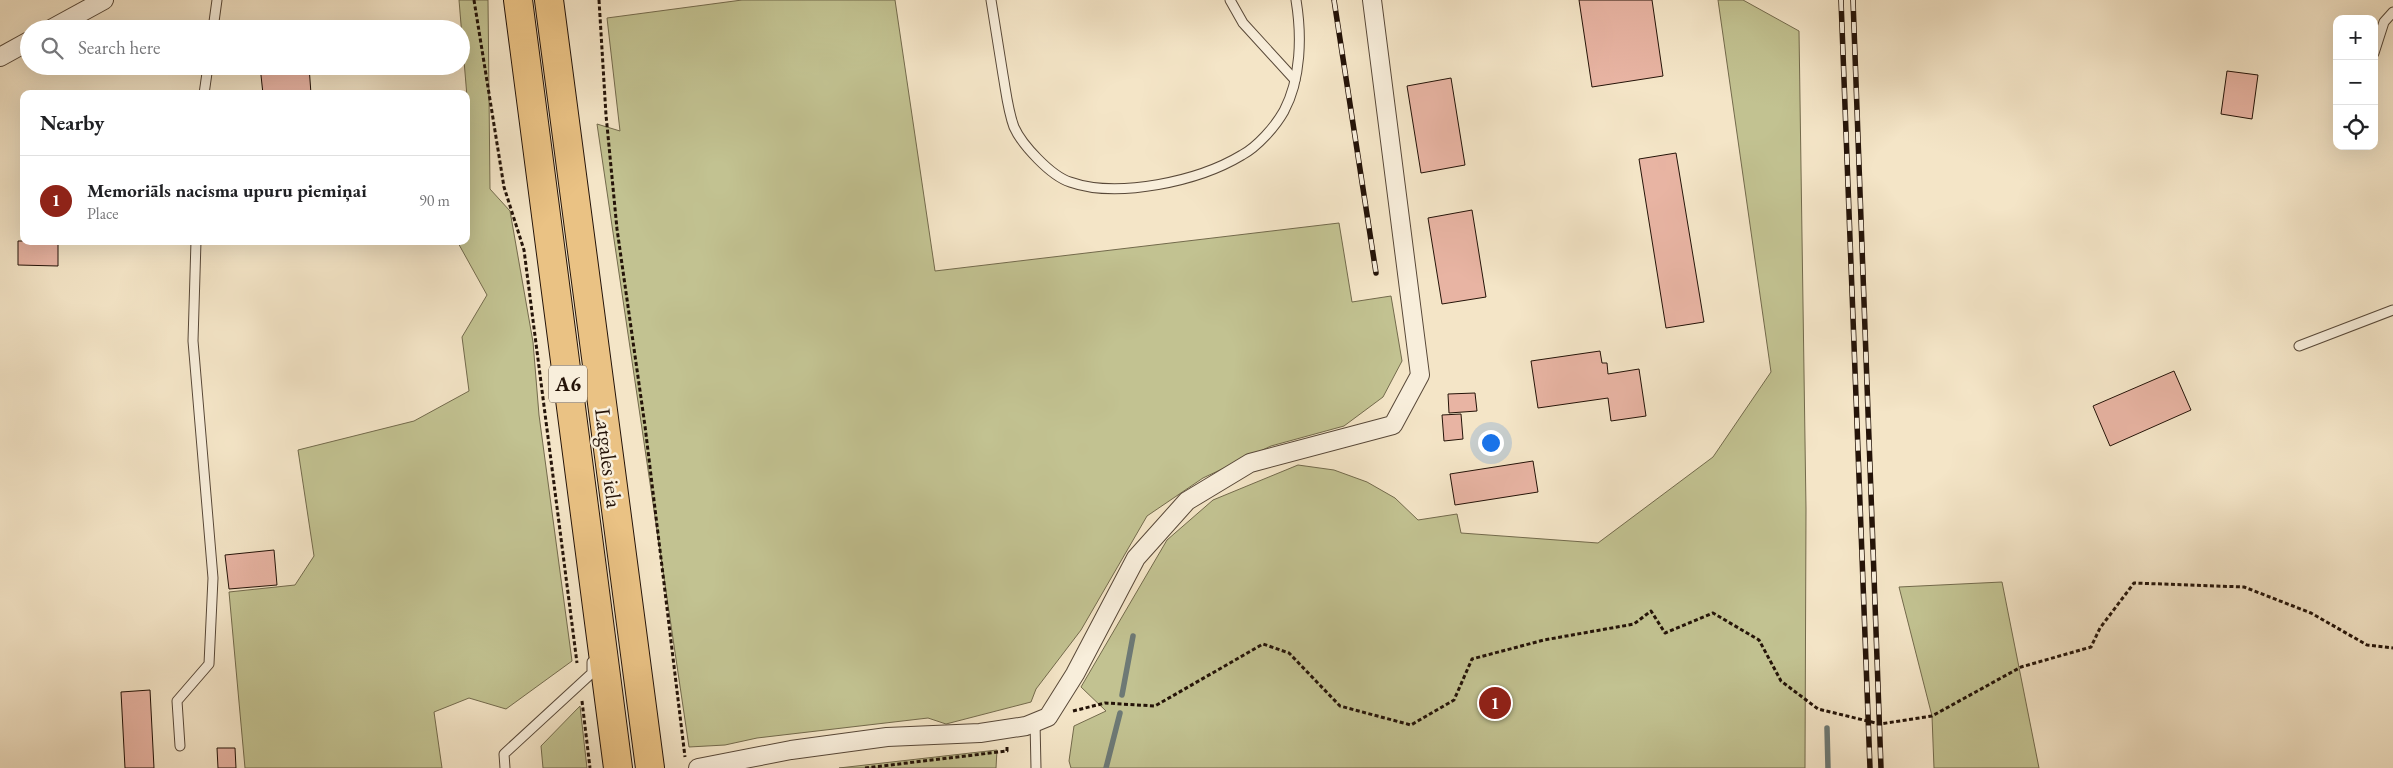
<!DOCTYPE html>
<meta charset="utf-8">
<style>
:root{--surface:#fff;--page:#f6f6f6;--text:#202124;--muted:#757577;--line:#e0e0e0;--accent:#8f2418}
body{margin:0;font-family:"EB Garamond",serif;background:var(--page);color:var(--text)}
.controls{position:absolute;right:15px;top:15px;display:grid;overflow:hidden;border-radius:10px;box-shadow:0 5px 20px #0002}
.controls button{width:45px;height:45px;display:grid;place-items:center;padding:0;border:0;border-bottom:1px solid var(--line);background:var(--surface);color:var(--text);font:25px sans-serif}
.you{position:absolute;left:1490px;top:442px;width:18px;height:18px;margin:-12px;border:4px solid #fff;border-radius:50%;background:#1a73e8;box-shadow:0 0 0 8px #1a73e833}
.badge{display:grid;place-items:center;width:32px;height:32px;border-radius:50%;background:var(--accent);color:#fff;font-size:16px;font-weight:700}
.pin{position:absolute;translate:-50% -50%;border:2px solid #fff;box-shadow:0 1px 5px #0006}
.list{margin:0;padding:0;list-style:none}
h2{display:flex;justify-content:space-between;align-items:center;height:65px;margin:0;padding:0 20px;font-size:21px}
h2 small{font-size:16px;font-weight:400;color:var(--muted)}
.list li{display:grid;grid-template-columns:32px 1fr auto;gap:15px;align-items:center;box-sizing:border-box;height:90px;padding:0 20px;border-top:1px solid var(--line)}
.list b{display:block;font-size:19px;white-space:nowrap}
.list p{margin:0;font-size:16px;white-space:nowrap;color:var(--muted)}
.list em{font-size:16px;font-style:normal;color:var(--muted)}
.icon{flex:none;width:28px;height:28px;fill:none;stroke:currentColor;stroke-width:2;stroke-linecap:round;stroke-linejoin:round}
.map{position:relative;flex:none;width:2393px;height:768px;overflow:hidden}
.search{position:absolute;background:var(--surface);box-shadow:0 5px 20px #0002;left:20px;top:20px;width:450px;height:55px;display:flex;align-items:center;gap:12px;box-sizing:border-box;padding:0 18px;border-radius:28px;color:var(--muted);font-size:19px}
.panel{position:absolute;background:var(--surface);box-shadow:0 5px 20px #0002;left:20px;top:90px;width:450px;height:155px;border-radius:10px}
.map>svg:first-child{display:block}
.green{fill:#c2c291;stroke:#736a4c}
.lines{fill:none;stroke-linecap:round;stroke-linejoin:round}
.stream{stroke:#6d7975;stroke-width:5.5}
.building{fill:#e8b4a3;stroke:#241308}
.service-casing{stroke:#584838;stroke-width:11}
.minor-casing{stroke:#584838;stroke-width:20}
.trunk-casing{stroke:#241308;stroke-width:30}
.path{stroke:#241308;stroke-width:3;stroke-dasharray:4 2.5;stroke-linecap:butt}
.service{stroke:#f8eedb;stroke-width:9}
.minor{stroke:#f8eedb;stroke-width:18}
.trunk{stroke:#eac284;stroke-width:28}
.rail-casing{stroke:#241308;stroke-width:5.5}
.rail{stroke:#f8eedb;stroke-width:4;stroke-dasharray:11;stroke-linecap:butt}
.labels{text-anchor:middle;stroke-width:5;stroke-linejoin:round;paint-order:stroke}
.shield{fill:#f8eedb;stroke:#645547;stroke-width:1}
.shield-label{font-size:21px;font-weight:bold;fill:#241308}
.street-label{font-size:22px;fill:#241308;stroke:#f8eedb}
</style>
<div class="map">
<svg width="2393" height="768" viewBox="0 0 2393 768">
<rect width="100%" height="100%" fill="#f4e5c7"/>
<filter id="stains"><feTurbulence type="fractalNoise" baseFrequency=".004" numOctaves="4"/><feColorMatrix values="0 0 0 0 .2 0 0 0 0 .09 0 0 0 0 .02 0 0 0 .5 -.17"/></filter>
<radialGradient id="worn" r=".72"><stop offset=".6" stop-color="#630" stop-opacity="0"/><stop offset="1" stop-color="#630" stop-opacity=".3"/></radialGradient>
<g class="green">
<path d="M459 0H488L490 189 510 211 533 342 539 415 572 661 506 709 469 698 434 712 442 768H245L229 592 295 585 314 556 298 450 414 421 469 391 462 337 487 295 457 241H466V127L469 121Z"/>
<path d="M742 0H895L935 271 1339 223 1352 302 1391 296 1402 361 1383 397 1344 426 1271 446 1203 478 1147 516 1081 630 1036 689 1031 702 946 724 928 718 757 738 725 745 689 747 597 124 620 131 607 18Z"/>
<path d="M1718 0H1743L1799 31 1806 509 1805 768H1071L1069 761 1074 726 1106 711 1081 687 1167 540 1213 500 1298 465 1334 470 1367 482 1395 498 1418 520 1457 514 1461 533 1598 543 1713 457 1771 372Z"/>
<path d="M2002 582 2039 768H1934L1932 716 1899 587Z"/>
<path d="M580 706 587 768H543L541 746Z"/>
<path d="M997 750 996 768H839Z"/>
</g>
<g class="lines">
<g class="stream">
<path d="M1122 695 1133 636"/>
<path d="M1827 728 1828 768"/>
<path d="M1106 768 1120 713"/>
</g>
</g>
<g class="building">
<path d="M1579 0H1652L1663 76 1592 87Z"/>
<path d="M260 66H309L311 94H263Z"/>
<path d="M2227 71 2258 75 2252 119 2221 114Z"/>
<path d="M1451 78 1465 165 1421 173 1407 86Z"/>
<path d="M1676 153 1704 322 1666 328 1639 159Z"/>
<path d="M1472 210 1486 297 1442 304 1428 218Z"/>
<path d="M18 241H58V266L18 265Z"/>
<path d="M1600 351 1602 363H1607L1608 374 1639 369 1646 416 1611 421 1608 398 1538 408 1531 361Z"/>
<path d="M2174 371 2191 410 2110 446 2093 406Z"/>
<path d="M1475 393 1477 411 1449 413 1448 394Z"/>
<path d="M1461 414 1463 439 1444 441 1442 415Z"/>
<path d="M1533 461 1538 492 1455 505 1450 474Z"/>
<path d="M274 550 277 585 229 589 225 555Z"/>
<path d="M150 690 154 768H125L121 692Z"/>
<path d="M217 748H235L236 768H218Z"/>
</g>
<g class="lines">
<g class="service-casing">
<g id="service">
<path d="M991 0C995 25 999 50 1003 75 1006 92 1008 111 1014 127 1022 145 1051 176 1070 182 1118 199 1199 181 1242 155 1257 147 1275 127 1284 111 1301 79 1302 36 1296 0"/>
<path d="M1230 0 1243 23 1295 80"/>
<path d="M213 29 217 0"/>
<path d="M2374 53 2384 22 2393 12"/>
<path d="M204 94 208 66"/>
<path d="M2299 346 2393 310"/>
<path d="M1035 722 1036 768"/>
<path d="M180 746 177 701 209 664 213 578 193 341 196 241"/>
<path d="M505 768 504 754 592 673V662"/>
</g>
</g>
<g class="minor-casing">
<g id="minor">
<path d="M51 29 104 0"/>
<path d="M0 57 29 41"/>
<path d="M698 768 791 750 887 737 980 733 1026 726 1048 717 1075 674 1136 558 1187 501 1250 463 1393 425 1420 375 1372 0"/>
</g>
</g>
<g class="trunk-casing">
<g id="trunk">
<path d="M518 0 618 768"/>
<path d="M549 0 650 768"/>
</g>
</g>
<g class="path">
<path d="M474 0 504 187 524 250 577 663"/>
<path d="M599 0 606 115 617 229 645 426 685 757"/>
<path d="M582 701 590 768"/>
<path d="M1073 711 1105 703 1155 706 1263 644 1289 653 1340 706 1411 725 1454 700 1472 659 1544 640 1634 624 1651 611 1665 633 1713 613 1759 640 1781 681 1818 709 1880 724 1932 716 2021 667 2091 647 2100 628 2134 583 2244 587 2311 613 2367 645 2393 648"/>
<path d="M865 768 1007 751V747"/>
</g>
<use href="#service" class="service"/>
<use href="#minor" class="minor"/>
<use href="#trunk" class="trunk"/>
<g class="rail-casing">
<g id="rail">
<path d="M1334 0 1376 273"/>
<path d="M1841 0 1870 768"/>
<path d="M1853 0 1881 768"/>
</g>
</g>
<use href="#rail" class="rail"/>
</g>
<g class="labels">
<rect class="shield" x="549" y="365.5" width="38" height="37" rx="4"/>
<g class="shield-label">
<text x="568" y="391">A6</text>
</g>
<g class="street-label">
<text transform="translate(609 458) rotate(83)" y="8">Latgales iela</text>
</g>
</g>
<rect width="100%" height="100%" filter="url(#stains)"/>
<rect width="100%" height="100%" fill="url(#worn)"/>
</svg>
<div class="controls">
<button>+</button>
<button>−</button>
<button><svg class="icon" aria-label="locate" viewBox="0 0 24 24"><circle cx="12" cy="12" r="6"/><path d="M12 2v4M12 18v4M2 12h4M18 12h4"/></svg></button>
</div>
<div class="you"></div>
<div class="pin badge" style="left:1495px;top:703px">1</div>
<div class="search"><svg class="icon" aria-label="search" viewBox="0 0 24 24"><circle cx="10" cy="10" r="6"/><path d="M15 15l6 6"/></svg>Search here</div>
<section class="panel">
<h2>Nearby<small></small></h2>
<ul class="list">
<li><span class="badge">1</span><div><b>Memoriāls nacisma upuru piemiņai</b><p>Place</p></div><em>90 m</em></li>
</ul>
</section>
</div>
